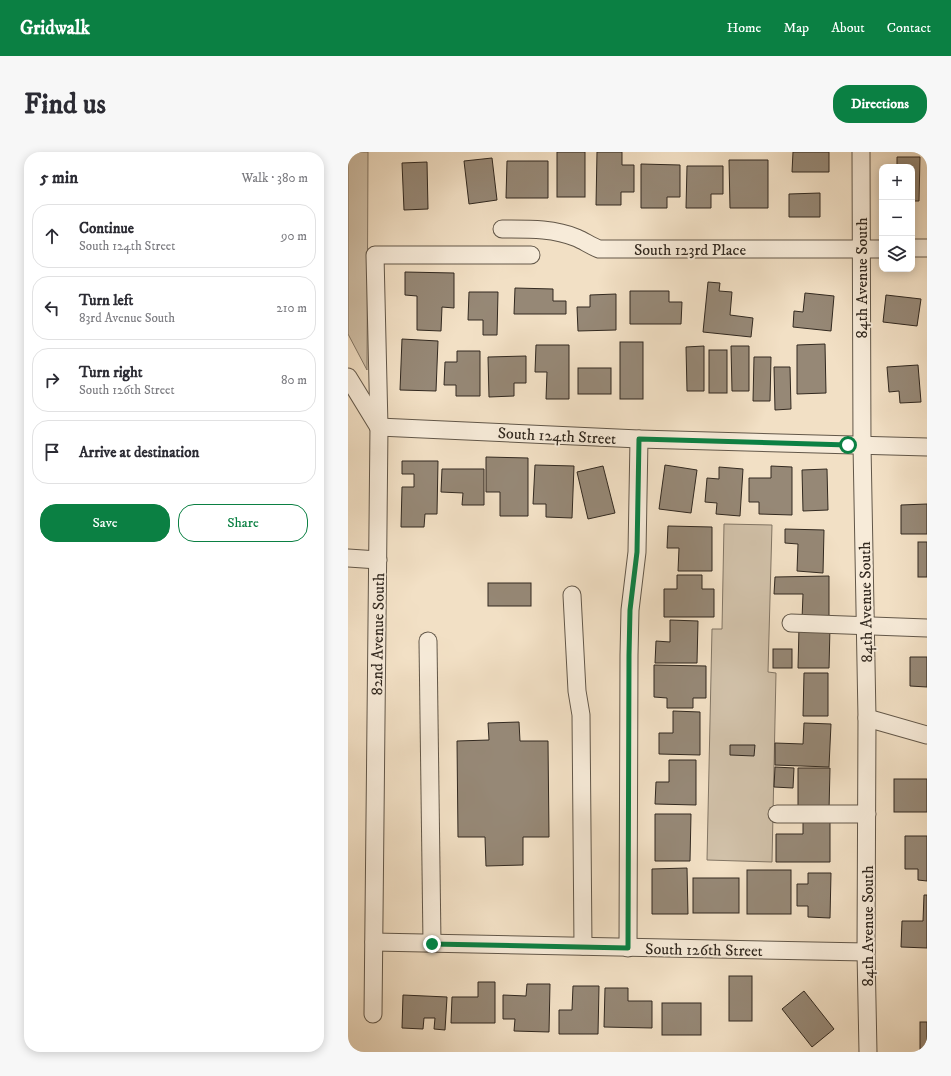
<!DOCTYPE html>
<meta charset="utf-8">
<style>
:root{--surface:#fff;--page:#f7f7f7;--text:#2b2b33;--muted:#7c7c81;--line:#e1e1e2;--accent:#0b8043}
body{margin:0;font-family:"IM FELL DW Pica",serif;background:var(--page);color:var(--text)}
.controls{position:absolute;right:12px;top:12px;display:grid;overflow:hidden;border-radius:8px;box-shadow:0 2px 10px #0003}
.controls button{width:36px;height:36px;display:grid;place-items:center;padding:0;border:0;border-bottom:1px solid var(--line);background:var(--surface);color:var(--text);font:20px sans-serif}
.stop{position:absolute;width:12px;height:12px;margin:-9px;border:3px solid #0b8043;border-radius:50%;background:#fff}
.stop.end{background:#0b8043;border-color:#fff;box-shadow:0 1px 4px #0008}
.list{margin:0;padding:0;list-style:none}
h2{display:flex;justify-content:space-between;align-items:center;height:52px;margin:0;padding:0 16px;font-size:17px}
h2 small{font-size:13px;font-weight:400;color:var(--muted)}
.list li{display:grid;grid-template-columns:26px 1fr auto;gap:12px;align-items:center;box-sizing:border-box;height:64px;margin:0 8px 8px;padding:0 8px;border:1px solid var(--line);border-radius:16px}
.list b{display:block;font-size:15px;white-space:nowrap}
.list p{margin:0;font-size:13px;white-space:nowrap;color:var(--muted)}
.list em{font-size:13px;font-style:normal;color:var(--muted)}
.actions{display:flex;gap:8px;padding:12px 16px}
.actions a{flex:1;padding:9px 0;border:1px solid var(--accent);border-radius:16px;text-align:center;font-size:14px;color:var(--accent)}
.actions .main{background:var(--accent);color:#fff}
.icon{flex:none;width:22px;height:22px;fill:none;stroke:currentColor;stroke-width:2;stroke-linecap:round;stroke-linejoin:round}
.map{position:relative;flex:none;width:579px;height:900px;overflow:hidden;border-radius:16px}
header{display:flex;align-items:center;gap:24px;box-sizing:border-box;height:56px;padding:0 20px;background:var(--accent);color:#fff}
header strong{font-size:19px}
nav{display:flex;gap:22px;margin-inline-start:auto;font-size:14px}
.intro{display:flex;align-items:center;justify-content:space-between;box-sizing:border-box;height:96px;padding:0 24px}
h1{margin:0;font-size:28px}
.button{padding:10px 18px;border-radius:16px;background:var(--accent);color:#fff;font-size:14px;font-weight:700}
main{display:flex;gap:24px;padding:0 24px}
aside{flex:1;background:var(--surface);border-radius:16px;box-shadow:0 2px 10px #0003}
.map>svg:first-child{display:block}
.green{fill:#d1c1a9;stroke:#827564}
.building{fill:#968876;stroke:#322920}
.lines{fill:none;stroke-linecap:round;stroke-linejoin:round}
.minor-casing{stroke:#625749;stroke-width:19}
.minor{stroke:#f7ebd9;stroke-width:17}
.route{stroke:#0b8043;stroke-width:5}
.labels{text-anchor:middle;stroke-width:4;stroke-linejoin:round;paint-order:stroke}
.street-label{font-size:16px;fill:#322920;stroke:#f7ebd9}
</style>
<header>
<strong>Gridwalk</strong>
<nav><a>Home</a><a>Map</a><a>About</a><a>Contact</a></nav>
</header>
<div class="intro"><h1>Find us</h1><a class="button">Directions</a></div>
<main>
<aside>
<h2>5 min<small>Walk · 380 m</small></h2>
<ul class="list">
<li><svg class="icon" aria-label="ahead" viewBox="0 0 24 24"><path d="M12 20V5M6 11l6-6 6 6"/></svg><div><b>Continue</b><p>South 124th Street</p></div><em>90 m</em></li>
<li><svg class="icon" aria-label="left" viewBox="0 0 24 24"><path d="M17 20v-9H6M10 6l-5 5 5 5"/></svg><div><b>Turn left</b><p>83rd Avenue South</p></div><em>210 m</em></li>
<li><svg class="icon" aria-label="right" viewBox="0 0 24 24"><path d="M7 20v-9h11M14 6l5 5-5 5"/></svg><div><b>Turn right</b><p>South 126th Street</p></div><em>80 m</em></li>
<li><svg class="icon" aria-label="arrive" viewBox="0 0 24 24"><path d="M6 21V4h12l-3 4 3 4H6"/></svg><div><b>Arrive at destination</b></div></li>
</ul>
<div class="actions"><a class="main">Save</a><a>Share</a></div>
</aside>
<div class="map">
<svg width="579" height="900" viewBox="0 0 579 900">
<rect width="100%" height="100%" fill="#f2e0c5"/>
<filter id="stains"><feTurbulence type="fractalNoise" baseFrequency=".005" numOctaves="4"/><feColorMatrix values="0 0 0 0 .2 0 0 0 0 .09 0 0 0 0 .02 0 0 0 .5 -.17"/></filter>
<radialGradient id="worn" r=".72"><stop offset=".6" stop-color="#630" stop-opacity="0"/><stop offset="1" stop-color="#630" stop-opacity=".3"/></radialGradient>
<g class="green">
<path d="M0 0H20L19 218 0 182Z"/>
<path d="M376 372 424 373 420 520 428 521 424 710 359 708 364 477H374Z"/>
</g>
<g class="building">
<rect x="209" y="0" width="28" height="45"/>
<path d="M249 0H274V13H286V40H273V53H248Z"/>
<path d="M445 0H481V20H444Z"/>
<path d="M549 5H572L571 49H564V15H549Z"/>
<path d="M144 6 149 48 121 52 116 9Z"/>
<path d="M381 8H420V56H382Z"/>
<path d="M159 9H200V46H158Z"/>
<path d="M79 10 80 57 56 58 54 11Z"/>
<path d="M293 12 332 13V45H319V56H293Z"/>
<path d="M339 14H375V42H363V56H338Z"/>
<path d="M472 41V65H441V42Z"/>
<path d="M57 120 106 121V156L94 155 93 179 69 178V144L57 143Z"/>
<path d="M360 130 372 131 371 139 384 140 382 163 405 166 403 185 355 180Z"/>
<path d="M167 136 205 137V149H218V162H166Z"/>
<path d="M282 139H321V150H334L333 172H282Z"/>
<path d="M121 140H150L149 183H135V168H120Z"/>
<path d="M457 141 486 144 483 179 445 175 446 159 455 160Z"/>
<path d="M268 142V178L230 179 229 155H242V143Z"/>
<path d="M538 143 573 147 569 174 535 170Z"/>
<path d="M54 187 90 189 88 239 52 238Z"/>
<rect x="272" y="190" width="23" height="57"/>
<path d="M477 192 478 241 449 242V193Z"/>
<path d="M188 193H221V247H198L199 220H187Z"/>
<path d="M356 194V239H339L338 195Z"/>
<path d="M383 194H401V239H384Z"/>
<rect x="361" y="198" width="18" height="43"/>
<path d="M109 199H132V244H108V233H96L97 210H109Z"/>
<path d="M178 204V231H166V244L141 245 140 205Z"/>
<path d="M406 205H423L422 249H405Z"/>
<path d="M570 213 573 250 552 251 551 239 541 240 539 215Z"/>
<path d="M426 215H442L443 257 427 258Z"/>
<rect x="230" y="216" width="33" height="26"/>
<path d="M138 305 180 306V364H152V340H138Z"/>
<path d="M54 309H90L89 362H77L76 375H53L54 335H66V322H54Z"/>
<path d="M187 313 226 314 224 366 198 365V352H185Z"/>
<path d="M317 313 349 318 343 361 311 357Z"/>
<path d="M255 314 267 361 240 367 229 320Z"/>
<path d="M423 314 444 315V363L411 362V350H401V326H423Z"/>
<path d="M371 315 395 317 392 364 368 362 369 351 357 350 359 326 371 327Z"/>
<path d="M94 317H136V353H114L115 341 93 340Z"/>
<path d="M479 317 480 358 455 359 454 318Z"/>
<path d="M579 352V382H553V353Z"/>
<path d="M320 374 364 375V419H330L331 396H319Z"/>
<path d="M437 377 476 378 475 421 449 419 450 392 437 391Z"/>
<rect x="570" y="390" width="9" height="35"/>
<path d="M329 423H354V437H366V465H316V437H329Z"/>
<path d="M481 424V467H454L455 442H426L427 425Z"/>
<rect x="140" y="431" width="43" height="23"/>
<path d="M322 468 350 469 349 511H307L308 489 322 490Z"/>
<path d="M451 475H482L481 516H450Z"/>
<rect x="425" y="497" width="19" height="19"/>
<path d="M562 505H579V535L562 534Z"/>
<path d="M306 513 358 514V546H345V556H319V546L306 545Z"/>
<path d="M456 521H480V564H455Z"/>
<path d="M325 559 352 560V603L311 602V581H325Z"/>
<path d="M171 570 172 589H200L201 685H175V713L138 714 137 685H110L109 589 141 588 140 571Z"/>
<path d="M456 571 483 572 481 615 427 613V591L455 592Z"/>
<path d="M382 593H407L406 604 382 603Z"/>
<path d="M321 608H348V653L307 652 308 630H321Z"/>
<path d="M427 615 446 616 445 636 426 635Z"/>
<path d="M450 616H482L481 658H450Z"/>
<rect x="546" y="627" width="33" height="33"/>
<path d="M307 662H343L342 709H307Z"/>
<path d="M455 669H482V710H428V682H455Z"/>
<path d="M557 684H579V729L570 728V717H557Z"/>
<path d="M339 716 340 762H304V717Z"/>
<rect x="399" y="718" width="44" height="44"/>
<path d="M460 721H483L482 766 460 765V754H449V732H460Z"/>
<rect x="345" y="726" width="46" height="35"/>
<path d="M576 743H579V796L553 795 554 769H575Z"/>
<rect x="381" y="824" width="23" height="45"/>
<path d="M130 830H147V871H103L104 845H130Z"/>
<path d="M179 832H202L201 880 166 879 167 867H155V843L178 844Z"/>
<path d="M225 834H251L250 882H211V858H224Z"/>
<path d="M257 836H280V849H304V876L256 875Z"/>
<path d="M456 839 486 877 464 895 434 857Z"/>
<path d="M55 843 99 845 97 878 86 877 87 866H76L75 877 54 876Z"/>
<rect x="314" y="851" width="39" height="32"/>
<rect x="572" y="870" width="7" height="30"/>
</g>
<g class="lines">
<g class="minor-casing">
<g id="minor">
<path d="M513 0 514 293 519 566 518 800 520 900"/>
<path d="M154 77C179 77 205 76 229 86 236 89 243 94 251 97H534"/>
<path d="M564 96H579"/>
<path d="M0 225 30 274"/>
<path d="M31 275 291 287 579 295"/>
<path d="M0 406 30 408"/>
<path d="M224 443 229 539 233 563 235 794"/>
<path d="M443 471 579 476"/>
<path d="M80 489 84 791"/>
<path d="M519 566 579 583"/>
<path d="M429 662H519"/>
<path d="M26 790 518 800"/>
<path d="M280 796 281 503 282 458 289 400 291 287"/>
<path d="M25 862 31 275 27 103H183"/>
</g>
</g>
<use href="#minor" class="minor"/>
</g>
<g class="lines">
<path class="route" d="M84 792 280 796 281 503 282 458 289 400 291 287 500 293"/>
</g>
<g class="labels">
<g class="street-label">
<text x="342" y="103">South 123rd Place</text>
<text transform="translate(513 126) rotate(-90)" y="6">84th Avenue South</text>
<text transform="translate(209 283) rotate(3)" y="6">South 124th Street</text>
<text transform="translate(517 450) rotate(-91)" y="6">84th Avenue South</text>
<text transform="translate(29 482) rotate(-89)" y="6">82nd Avenue South</text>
<text transform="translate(519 774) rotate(-90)" y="6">84th Avenue South</text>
<text transform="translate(356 797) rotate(1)" y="6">South 126th Street</text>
</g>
</g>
<rect width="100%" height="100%" filter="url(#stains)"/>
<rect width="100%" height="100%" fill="url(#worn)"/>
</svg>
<div class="controls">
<button>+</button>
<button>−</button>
<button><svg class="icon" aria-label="layers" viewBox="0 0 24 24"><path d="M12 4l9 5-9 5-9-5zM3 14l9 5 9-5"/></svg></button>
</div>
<div class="stop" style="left:500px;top:293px"></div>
<div class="stop end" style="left:84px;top:792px"></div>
</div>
</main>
